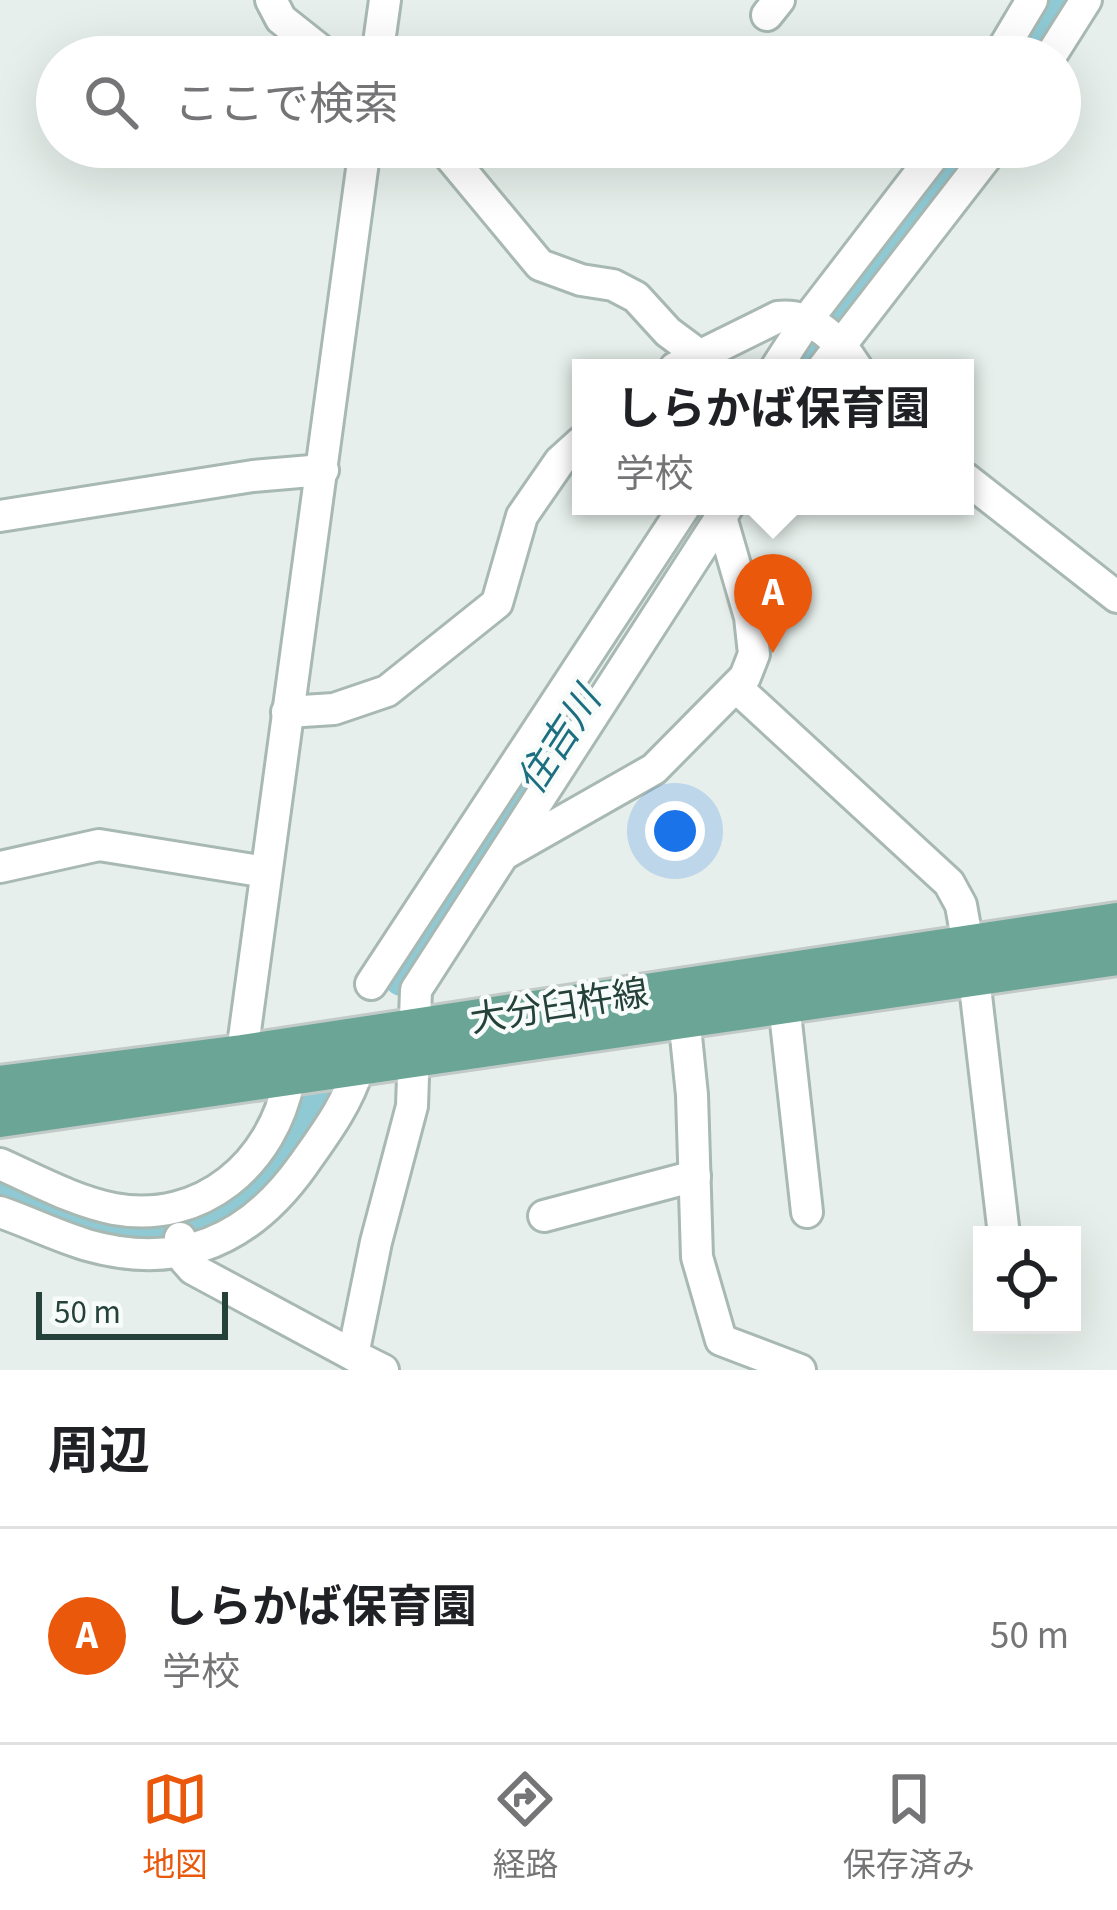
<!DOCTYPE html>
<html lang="ja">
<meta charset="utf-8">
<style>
:root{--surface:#fff;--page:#f6f6f6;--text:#202124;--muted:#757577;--line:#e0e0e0;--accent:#ea580c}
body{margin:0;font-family:"Source Sans 3","Noto Sans JP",sans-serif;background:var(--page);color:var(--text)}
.controls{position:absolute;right:36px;bottom:36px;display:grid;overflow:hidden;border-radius:0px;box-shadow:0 12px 48px #0002}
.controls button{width:108px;height:108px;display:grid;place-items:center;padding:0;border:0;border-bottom:3px solid var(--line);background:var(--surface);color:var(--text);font:60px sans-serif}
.scale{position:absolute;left:36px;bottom:30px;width:192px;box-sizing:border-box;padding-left:12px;border:6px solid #24423a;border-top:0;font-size:33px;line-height:42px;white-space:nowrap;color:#24423a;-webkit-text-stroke:9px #f7fbf9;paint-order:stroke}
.you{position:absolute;left:675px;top:831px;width:42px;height:42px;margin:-30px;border:9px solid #fff;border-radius:50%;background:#1a73e8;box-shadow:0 0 0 18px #1a73e833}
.badge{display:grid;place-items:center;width:78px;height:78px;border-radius:50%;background:var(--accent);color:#fff;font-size:39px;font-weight:700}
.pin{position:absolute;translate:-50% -99px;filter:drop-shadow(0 3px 6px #0008)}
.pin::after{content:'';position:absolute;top:63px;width:42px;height:36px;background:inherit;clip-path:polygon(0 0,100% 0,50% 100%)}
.popup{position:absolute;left:572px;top:359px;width:402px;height:156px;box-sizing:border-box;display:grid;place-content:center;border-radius:0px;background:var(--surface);filter:drop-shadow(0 3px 9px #0005);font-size:39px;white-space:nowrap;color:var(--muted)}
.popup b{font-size:45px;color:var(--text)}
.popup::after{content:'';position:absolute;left:50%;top:100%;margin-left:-24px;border:24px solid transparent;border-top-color:var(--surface)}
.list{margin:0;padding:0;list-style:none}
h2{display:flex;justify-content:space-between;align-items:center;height:156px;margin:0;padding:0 48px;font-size:51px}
h2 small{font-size:39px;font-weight:400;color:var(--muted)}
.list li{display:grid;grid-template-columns:78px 1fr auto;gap:36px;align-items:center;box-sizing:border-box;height:216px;padding:0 48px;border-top:3px solid var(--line)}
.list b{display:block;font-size:45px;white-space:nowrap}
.list p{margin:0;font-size:39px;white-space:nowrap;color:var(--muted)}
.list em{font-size:39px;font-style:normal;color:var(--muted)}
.icon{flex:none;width:66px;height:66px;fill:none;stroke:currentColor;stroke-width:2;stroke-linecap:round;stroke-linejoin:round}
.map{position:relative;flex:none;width:1117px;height:1370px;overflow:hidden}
.search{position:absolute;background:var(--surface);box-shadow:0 12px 48px #0002;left:36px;right:36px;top:36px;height:132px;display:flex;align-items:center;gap:30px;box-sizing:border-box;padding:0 42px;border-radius:66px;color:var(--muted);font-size:45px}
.sheet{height:372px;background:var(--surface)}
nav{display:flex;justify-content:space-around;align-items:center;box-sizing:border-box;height:168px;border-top:3px solid var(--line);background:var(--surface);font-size:33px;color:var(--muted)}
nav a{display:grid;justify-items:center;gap:6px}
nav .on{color:var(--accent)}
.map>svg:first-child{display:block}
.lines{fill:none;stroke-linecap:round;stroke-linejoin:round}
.river{stroke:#8ec9d4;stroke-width:45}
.minor-casing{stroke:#a8b8b2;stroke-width:36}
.major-casing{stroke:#c2cac8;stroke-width:42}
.minor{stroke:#fff;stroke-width:30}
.major{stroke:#6aa596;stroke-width:36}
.labels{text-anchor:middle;stroke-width:9;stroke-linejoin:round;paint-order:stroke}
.street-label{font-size:36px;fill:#24423a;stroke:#f7fbf9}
.water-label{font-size:39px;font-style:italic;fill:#1c6f80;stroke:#f7fbf9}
</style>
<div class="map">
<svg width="1117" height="1370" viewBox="0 0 1117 1370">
<rect width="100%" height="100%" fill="#e6efeb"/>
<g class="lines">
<g class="river">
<path d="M1015 57 1054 0"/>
<path d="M801 368 935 173"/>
<path d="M404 974 543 768"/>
<path d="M0 1191C89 1228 185 1271 264 1187 287 1163 303 1131 320 1103"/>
</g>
<g class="minor-casing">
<g id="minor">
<path d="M271 0 281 19 329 57"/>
<path d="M767 15 779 0"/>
<path d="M377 57 385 0"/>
<path d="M998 57 1032 0"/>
<path d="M1050 57 1086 0"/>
<path d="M442 147 540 265 581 280 613 285 636 297 668 332 699 355"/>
<path d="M675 368 778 317C813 313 840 341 857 368"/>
<path d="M776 368 807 320 940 147"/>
<path d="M823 368 994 147"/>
<path d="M965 478 1117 597"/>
<path d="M0 516 253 476 323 470"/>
<path d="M737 688 949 883 961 905 974 978 1004 1235"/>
<path d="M287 712 334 709 387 691 497 603 522 516 560 461 581 442"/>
<path d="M508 852 654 769 745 677 754 654 750 617 721 517"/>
<path d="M0 867 99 845 266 872"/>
<path d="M371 984 685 506"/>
<path d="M782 986 807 1212"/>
<path d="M682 997 692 1095 697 1257 721 1340 800 1370"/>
<path d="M244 1074 242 1053 365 147"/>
<path d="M0 1164C36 1180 74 1201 114 1209 202 1225 273 1163 289 1080"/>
<path d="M0 1212C29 1222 57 1236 87 1245 179 1271 249 1241 303 1165 324 1135 347 1105 358 1069"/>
<path d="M544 1216 695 1176"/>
<path d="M180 1238 185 1260 193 1269 353 1355"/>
<path d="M383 1370 353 1355 376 1242 412 1106 416 990 728 506"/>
</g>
</g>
<g class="major-casing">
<g id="major">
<path d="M0 1084 242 1053 1117 921"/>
<path d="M0 1119 1117 957"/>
</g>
</g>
<use href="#minor" class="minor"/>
<use href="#major" class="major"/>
</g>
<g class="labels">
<g class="street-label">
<text transform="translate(559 1005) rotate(-9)" y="13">大分臼杵線</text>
</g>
<g class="water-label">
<text transform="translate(558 740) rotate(-57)" y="14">住吉川</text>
</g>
</g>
</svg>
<div class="controls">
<button><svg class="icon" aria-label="locate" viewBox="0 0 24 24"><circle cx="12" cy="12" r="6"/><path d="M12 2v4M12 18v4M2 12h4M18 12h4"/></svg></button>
</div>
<div class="scale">50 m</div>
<div class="you"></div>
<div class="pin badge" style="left:773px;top:653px">A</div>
<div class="popup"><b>しらかば保育園</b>学校</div>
<div class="search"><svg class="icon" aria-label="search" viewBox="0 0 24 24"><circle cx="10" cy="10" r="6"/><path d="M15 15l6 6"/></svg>ここで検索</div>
</div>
<section class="sheet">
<h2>周辺<small></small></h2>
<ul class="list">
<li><span class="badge">A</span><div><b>しらかば保育園</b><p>学校</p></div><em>50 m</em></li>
</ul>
</section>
<nav>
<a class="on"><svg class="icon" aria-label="map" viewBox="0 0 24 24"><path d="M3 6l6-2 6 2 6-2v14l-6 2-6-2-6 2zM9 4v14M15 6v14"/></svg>地図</a>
<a><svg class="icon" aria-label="directions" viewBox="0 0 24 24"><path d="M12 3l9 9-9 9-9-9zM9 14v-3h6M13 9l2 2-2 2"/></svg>経路</a>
<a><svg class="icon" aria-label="saved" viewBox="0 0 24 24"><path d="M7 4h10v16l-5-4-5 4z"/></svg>保存済み</a>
</nav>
